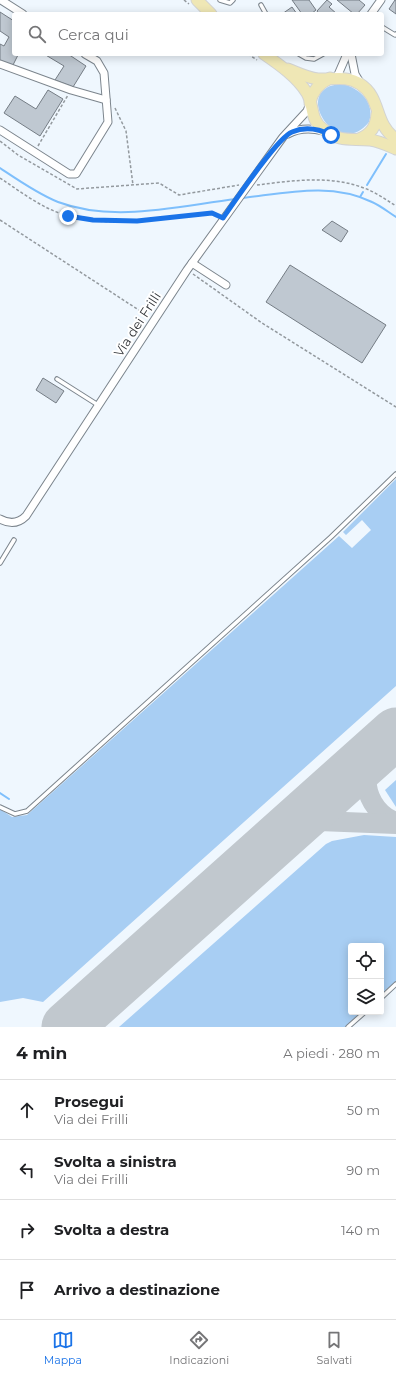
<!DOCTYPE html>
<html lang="it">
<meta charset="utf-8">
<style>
:root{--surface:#fff;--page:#f2f2f2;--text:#202124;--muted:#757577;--line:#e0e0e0;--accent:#1a73e8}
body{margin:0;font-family:Montserrat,sans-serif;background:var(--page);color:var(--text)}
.controls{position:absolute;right:12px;bottom:12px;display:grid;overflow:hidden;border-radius:4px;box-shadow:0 2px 10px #0003}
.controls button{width:36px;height:36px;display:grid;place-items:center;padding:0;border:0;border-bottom:1px solid var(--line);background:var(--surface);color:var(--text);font:20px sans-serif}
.stop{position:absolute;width:12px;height:12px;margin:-9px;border:3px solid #1a73e8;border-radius:50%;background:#fff}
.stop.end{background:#1a73e8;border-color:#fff;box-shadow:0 1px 4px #0008}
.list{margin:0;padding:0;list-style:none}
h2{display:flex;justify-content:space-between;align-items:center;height:52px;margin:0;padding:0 16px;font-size:17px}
h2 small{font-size:13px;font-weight:400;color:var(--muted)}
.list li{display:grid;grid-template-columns:26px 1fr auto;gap:12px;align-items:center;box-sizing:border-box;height:60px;padding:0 16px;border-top:1px solid var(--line)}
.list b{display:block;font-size:15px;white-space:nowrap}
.list p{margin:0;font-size:13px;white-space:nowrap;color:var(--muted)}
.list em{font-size:13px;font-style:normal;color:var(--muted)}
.icon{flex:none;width:22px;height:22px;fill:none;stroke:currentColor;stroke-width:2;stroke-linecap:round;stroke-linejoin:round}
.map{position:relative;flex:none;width:396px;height:1027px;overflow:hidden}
.search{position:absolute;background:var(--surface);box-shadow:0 2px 10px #0003;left:12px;right:12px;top:12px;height:44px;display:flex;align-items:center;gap:10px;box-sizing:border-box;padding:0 14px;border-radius:4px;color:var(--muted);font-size:15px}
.sheet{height:292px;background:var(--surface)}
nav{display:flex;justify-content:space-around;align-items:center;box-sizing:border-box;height:56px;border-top:1px solid var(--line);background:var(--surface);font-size:11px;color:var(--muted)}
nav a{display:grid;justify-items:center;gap:2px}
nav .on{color:var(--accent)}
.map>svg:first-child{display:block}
.green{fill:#a8cef3}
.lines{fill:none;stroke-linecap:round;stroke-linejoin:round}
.stream{stroke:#7ebffc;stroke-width:2}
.taxiway{stroke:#c1c8ce;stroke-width:20}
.runway{stroke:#c1c8ce;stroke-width:51}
.building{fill:#bfc8d1;stroke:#757d85}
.lane-casing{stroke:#7c858d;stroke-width:5.5}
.street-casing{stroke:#7c858d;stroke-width:9}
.primary-casing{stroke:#d2d3d3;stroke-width:13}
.path{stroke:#93999e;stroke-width:1.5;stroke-dasharray:3 2;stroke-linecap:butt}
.lane{stroke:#fff;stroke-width:3.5}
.street{stroke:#fff;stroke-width:7}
.primary{stroke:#efe7b5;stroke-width:11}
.route{stroke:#1a73e8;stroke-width:5}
.labels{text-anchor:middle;stroke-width:4;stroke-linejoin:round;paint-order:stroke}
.street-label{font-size:13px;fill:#323539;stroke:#fff}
</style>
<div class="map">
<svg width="396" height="1027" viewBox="0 0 396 1027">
<rect width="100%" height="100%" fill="#eff7fe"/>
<g class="green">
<path d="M343 84C361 89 375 103 369 122 336 163 288 85 343 84Z"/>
<path d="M396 479V686L43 1002 23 998 0 1002V809L12 817 27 815 339 536 352 548 371 530 362 520 346 535 343 532Z"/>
<path d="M396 780V807L385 790Z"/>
<path d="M364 835 396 837V981L381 994V946H351V1012H361L345 1027H119L326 844 332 841Z"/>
</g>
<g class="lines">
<g class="stream">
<path d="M0 168C18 180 38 194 58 202 114 223 178 206 236 199"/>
<path d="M367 185 386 154"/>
<path d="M360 197 363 192"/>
<path d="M242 198C286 193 331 182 372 202 381 206 388 212 396 217"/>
<path d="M0 793 9 799"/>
</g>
<g class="taxiway">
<path d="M375 752C372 759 368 766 367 773 364 794 376 815 396 822"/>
<path d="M268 848 297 828 319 821 396 824"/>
</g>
<path class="runway" d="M67 1027 396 733"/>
</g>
<g class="building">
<path d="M292 0H309L316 10 311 14H302Z"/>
<path d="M327 0 332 4 329 7 337 14H319L317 11Z"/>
<path d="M337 0H359L365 5 357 14H354Z"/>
<path d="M395 0H396V14L389 9Z"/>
<path d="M292 7 297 14H282Z"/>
<path d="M0 12 14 21V54L18 55 12 67 0 62V44L4 46 9 37 0 31Z"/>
<path d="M44 54H68L86 66 73 87 55 80 64 66Z"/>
<path d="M48 90 63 99 40 136 4 113 15 96 36 109Z"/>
<path d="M332 221 348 231 341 242 322 230Z"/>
<path d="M290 265 386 325 362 363 266 302Z"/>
<path d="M43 378 64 391 56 403 36 390Z"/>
</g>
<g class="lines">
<g class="lane-casing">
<g id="lane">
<path d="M220 0 230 3 233 0"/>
<path d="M261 5 266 14"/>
<path d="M382 27 395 35 396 34"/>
<path d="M299 54 306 58 314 59 323 54"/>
<path d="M57 379 98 405"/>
<path d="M0 563 14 540"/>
<path d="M0 807 15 814 27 811 331 537 396 474"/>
<path d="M381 998 396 984"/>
<path d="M348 1027 365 1012"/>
</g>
</g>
<g class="street-casing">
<g id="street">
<path d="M1 0 23 14"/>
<path d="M371 14 381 0"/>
<path d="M351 54 355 74 361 84"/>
<path d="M0 64 71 90 106 100"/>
<path d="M337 77 347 54"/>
<path d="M0 130 69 174H76L108 122 104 73 97 61 85 54"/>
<path d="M288 134C299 128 311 128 323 131"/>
<path d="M192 263 226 285"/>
<path d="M0 519C9 524 18 524 26 516L187 270 283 137 307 111 310 103"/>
</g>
</g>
<g class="primary-casing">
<g id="primary">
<path d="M197 0 211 14"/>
<path d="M264 54C280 65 297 77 307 93 314 105 310 120 323 129 340 143 351 138 370 140 379 141 387 145 396 149"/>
<path d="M288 69C298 73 308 78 318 79 333 80 346 75 360 84 382 98 373 123 396 139"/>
<path d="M310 103C312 91 320 83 330 78"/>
<path d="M359 139C371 134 376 127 377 114"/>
</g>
</g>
<g class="path">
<path d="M184 0 189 4"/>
<path d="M248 54 257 60"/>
<path d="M115 108 126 131 133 185"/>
<path d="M0 141 18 155 77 189 159 183 179 195 239 185"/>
<path d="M38 146 68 95"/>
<path d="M0 178C21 192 44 210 69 216 116 229 166 217 212 213L219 216"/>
<path d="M257 185C290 181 328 175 361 187 374 191 385 199 396 206"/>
<path d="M0 220 148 316"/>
<path d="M193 274 262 323 396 407"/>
</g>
<use href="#lane" class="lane"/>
<use href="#street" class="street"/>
<use href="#primary" class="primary"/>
</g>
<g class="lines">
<path class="route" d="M68 216 93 220 137 221 212 213 223 218C235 201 277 138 292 132 306 126 319 129 331 135"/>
</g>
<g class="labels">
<g class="street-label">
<text transform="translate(137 324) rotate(-57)" y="5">Via dei Frilli</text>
</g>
</g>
</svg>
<div class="controls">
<button><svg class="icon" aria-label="locate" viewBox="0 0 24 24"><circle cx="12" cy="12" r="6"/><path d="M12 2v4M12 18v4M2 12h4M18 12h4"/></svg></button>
<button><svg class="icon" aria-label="layers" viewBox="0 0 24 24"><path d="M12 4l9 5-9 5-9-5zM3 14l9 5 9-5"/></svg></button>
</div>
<div class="stop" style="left:331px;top:135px"></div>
<div class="stop end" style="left:68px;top:216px"></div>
<div class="search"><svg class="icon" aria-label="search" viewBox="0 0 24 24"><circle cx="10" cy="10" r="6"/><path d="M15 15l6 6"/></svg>Cerca qui</div>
</div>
<section class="sheet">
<h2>4 min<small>A piedi · 280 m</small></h2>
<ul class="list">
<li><svg class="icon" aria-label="ahead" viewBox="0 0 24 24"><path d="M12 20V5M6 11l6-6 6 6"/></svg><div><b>Prosegui</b><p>Via dei Frilli</p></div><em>50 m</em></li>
<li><svg class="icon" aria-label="left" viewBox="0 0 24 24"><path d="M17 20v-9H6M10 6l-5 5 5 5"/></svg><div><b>Svolta a sinistra</b><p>Via dei Frilli</p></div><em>90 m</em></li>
<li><svg class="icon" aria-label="right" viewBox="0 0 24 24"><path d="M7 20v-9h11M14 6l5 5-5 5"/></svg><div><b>Svolta a destra</b></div><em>140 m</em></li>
<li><svg class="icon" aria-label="arrive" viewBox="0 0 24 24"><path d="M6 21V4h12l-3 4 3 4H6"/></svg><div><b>Arrivo a destinazione</b></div></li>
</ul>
</section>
<nav>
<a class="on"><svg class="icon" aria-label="map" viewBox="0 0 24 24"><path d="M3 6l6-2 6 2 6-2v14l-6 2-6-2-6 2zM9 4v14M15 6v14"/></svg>Mappa</a>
<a><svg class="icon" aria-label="directions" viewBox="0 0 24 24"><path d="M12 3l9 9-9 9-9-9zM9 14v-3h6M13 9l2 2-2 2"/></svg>Indicazioni</a>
<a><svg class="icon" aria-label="saved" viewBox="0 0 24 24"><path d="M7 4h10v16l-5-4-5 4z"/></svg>Salvati</a>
</nav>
